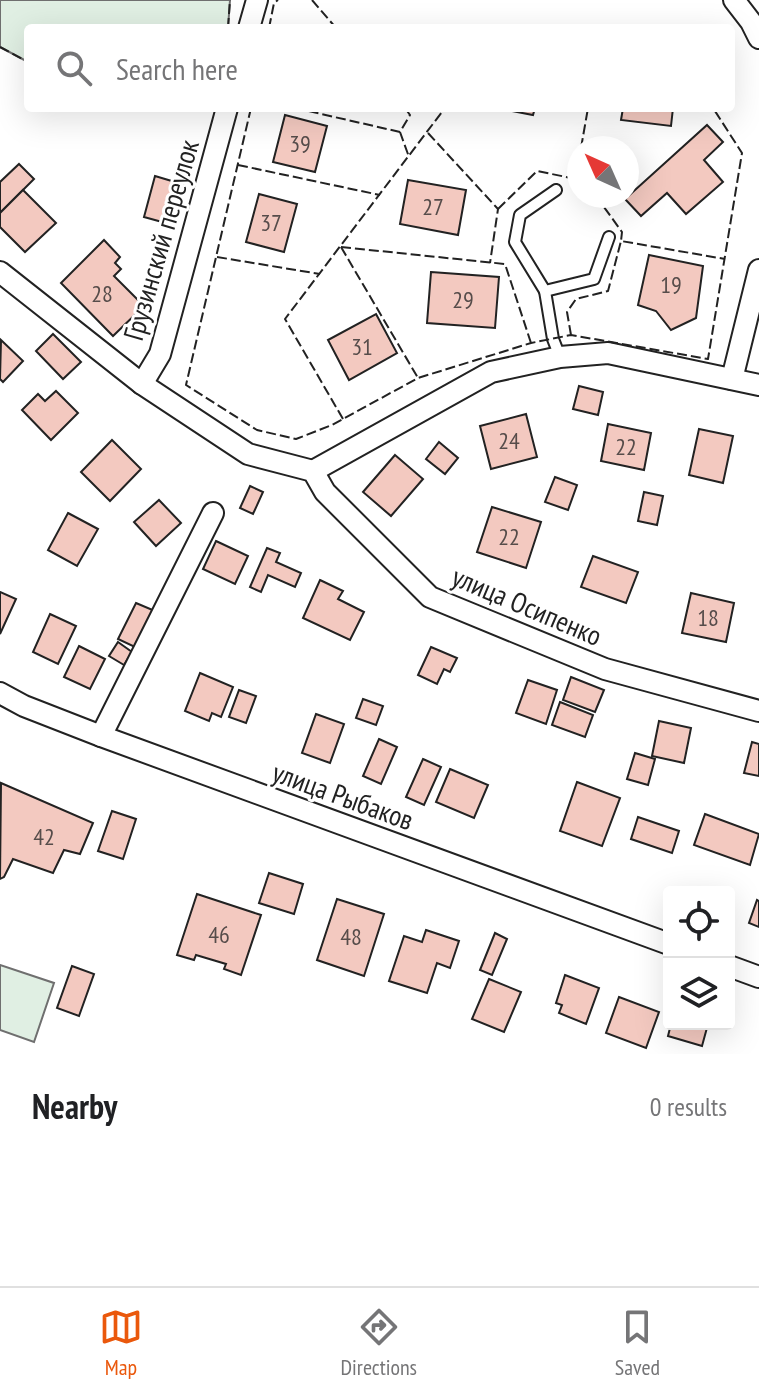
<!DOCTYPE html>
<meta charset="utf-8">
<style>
:root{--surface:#fff;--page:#f2f2f2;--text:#202124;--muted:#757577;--line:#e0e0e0;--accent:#ea580c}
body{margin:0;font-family:"PT Sans Narrow",sans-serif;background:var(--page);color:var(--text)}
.controls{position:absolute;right:24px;bottom:24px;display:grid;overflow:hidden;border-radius:8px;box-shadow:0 8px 32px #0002}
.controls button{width:72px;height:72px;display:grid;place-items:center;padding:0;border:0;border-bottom:2px solid var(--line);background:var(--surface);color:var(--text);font:40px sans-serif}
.compass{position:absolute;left:567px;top:136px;width:72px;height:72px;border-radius:50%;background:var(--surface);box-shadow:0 8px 32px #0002;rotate:315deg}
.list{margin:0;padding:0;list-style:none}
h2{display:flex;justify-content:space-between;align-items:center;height:104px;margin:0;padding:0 32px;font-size:34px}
h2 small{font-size:26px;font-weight:400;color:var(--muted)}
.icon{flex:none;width:44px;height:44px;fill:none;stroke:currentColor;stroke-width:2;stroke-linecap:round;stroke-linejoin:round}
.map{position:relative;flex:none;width:759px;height:1054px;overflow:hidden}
.search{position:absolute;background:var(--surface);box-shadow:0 8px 32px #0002;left:24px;right:24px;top:24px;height:88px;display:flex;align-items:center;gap:20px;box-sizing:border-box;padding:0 28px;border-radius:8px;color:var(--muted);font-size:30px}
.sheet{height:232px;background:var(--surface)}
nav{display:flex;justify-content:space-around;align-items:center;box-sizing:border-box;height:112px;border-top:2px solid var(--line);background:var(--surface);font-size:22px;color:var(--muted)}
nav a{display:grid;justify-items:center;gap:4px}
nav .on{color:var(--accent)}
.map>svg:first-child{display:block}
.green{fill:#e0efe3;stroke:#6f6f6f;stroke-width:2}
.building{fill:#f3c9c0;stroke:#222;stroke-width:2}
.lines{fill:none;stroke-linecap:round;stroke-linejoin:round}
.service-casing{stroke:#222;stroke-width:14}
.minor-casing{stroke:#222;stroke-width:24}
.service{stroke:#fff;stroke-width:10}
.minor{stroke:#fff;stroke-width:20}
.fence{stroke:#222;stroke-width:2;stroke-dasharray:10 4;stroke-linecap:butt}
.labels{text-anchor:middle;stroke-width:6;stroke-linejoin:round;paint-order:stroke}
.number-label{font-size:24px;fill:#564c4a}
.street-label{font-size:28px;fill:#222;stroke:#fff}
</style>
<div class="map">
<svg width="759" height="1054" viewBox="0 0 759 1054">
<rect width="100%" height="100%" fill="#fff"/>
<g class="green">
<path d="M0 0H230L228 28H153L134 25 132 28H28V62L0 47Z"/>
<path d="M0 965 54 983 34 1042 0 1030Z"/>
</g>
<g class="building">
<path d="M496 108H535L533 115Z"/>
<path d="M623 108H673L671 126 621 120Z"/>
<path d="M285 115 327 126 315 172 273 162Z"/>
<path d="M707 125 723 142 704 160 723 182 686 214 667 193 641 216 625 199Z"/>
<path d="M19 164 34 179 0 213V182Z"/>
<path d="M155 176 185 185 173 225 144 217Z"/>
<path d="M408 180 466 190 458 235 400 224Z"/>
<path d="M23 190 56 223 25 252 0 227V213Z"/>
<path d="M259 194 297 204 284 252 246 242Z"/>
<path d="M104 240 120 257 115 263 121 269 114 276 144 306 113 336 61 283Z"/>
<path d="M649 255 703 266 696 318 671 330 656 311 638 305Z"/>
<path d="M431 272 499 277 495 328 427 323Z"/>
<path d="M376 314 397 353 349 380 328 340Z"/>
<path d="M53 334 81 362 63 379 36 351Z"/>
<path d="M1 340 23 361 3 382 0 379Z"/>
<path d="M579 386 603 392 598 415 573 409Z"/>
<path d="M56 391 78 413 51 440 22 410 38 394 45 401Z"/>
<path d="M526 414 537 457 491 469 480 426Z"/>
<path d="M608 424 651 433 644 470 601 461Z"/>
<path d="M699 429 733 436 723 483 689 475Z"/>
<path d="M112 440 141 469 110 501 81 472Z"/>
<path d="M439 442 458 458 445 474 426 459Z"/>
<path d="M395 455 423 479 391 516 363 492Z"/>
<path d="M555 477 577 485 568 510 545 502Z"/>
<path d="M250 486 263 492 253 514 240 508Z"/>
<path d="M644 492 663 496 657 525 638 521Z"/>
<path d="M159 500 181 523 156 546 134 522Z"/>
<path d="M492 507 541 522 526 568 477 552Z"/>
<path d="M68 513 98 529 77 566 48 550Z"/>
<path d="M216 541 248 556 235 584 203 569Z"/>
<path d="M267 548 280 553 276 562 301 573 295 587 268 575 261 592 250 587Z"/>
<path d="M593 556 638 572 626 603 581 587Z"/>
<path d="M320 580 343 591 338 599 364 612 350 640 303 618Z"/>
<path d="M0 592 16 599 0 634Z"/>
<path d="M691 593 734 603 726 642 682 633Z"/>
<path d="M136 603 155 611 137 648 118 639Z"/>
<path d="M50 614 76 626 58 664 33 652Z"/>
<path d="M118 642 132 652 124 665 109 656Z"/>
<path d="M79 646 105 659 90 689 64 677Z"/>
<path d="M431 647 457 658 450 672 444 669 437 684 418 675Z"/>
<path d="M200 673 233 687 221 717 212 713 209 721 185 711Z"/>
<path d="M571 677 604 690 595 712 563 700Z"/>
<path d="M528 680 557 690 546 724 516 713Z"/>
<path d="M239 690 256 696 246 723 229 717Z"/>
<path d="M363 699 383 706 376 725 356 718Z"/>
<path d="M560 702 593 715 585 737 552 725Z"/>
<path d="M316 714 344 724 330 763 302 753Z"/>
<path d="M659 721 691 728 684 763 652 756Z"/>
<path d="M379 739 397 747 381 784 363 776Z"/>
<path d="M752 742 759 744V776L744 773Z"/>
<path d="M635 753 655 759 648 785 627 779Z"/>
<path d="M423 759 441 767 424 805 406 797Z"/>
<path d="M450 769 488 785 474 818 436 802Z"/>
<path d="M577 782 620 798 602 846 560 831Z"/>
<path d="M1 783 93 823 80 854 64 850 53 873 13 859 4 877 0 879Z"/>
<path d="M112 811 136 819 123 859 98 851Z"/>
<path d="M705 814 759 834 750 865 694 845Z"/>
<path d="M638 817 679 831 672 853 631 839Z"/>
<path d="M269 873 303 884 294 914 259 903Z"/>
<path d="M197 894 261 915 241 975 224 969 226 964 196 955 194 960 177 955Z"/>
<path d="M337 899 384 914 364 976 317 960Z"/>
<path d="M757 900 759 901V927L749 923Z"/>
<path d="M426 930 459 941 450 968 437 963 427 993 389 981 404 936 422 942Z"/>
<path d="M495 933 507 939 492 975 480 970Z"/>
<path d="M72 966 94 974 79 1016 57 1008Z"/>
<path d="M565 975 599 988 586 1024 559 1013 562 1005 556 1003Z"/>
<path d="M489 979 521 992 504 1032 472 1019Z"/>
<path d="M619 997 659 1012 646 1048 606 1033Z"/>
<path d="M671 1024H708L702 1046 668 1036Z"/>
</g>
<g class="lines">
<g class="service-casing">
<g id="service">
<path d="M556 190 520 215 515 242 545 291 594 279 609 237"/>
<path d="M545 291 553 339 560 357"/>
</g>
</g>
<g class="minor-casing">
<g id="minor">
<path d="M734 0 751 22 759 38"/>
<path d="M249 28 257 0"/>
<path d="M0 272 142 384 248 454 313 471 325 492 430 597 605 669 759 711"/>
<path d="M732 379 759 270"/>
<path d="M142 384 160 354 227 108"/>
<path d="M313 471 491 372 560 357 608 353 759 385"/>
<path d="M0 693 24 706 101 736 669 944"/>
<path d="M101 736 213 513"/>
<path d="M729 966 759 977"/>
</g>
</g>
<use href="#service" class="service"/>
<use href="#minor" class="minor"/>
<g class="fence">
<path d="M312 0 336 28"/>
<path d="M132 28 134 25 153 28"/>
<path d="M228 28 230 0"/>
<path d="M269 28 274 3 278 0"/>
<path d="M0 47 28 62"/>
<path d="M251 108 186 385 257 430 296 439 332 425 418 378 531 343 571 335 708 359 742 153 713 108"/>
<path d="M295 108 400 132"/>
<path d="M405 108 410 115 400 132 409 157"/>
<path d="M428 133 498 209 490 263"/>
<path d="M581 148 588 108"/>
<path d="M579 161 576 179 579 182"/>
<path d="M238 165 380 195"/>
<path d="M596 196 622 232 621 241"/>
<path d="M498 209 537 171 576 179"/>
<path d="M341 247 505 264 531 343"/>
<path d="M341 247 418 378"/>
<path d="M217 257 320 274"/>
<path d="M571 335 567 312 576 299 608 291 621 241 725 259"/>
<path d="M343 419 285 319 445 108"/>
</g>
</g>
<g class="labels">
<g class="number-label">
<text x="300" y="152">39</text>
<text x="433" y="215">27</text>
<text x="271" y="231">37</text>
<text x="671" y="293">19</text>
<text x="102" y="302">28</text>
<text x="463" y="308">29</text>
<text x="362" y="355">31</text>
<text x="509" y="449">24</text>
<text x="626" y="455">22</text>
<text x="509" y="545">22</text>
<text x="708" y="626">18</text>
<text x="44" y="845">42</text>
<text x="219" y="943">46</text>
<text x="351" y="945">48</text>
</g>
<g class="street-label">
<text transform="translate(161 240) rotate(-74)" y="10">Грузинский переулок</text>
<text transform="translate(527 606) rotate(23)" y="10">улица Осипенко</text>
<text transform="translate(343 796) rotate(20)" y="10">улица Рыбаков</text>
</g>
</g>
</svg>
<div class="controls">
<button><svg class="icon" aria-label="locate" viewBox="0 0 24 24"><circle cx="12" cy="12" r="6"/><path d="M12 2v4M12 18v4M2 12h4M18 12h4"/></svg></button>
<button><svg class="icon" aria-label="layers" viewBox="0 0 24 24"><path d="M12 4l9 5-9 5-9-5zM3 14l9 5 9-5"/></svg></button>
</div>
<svg class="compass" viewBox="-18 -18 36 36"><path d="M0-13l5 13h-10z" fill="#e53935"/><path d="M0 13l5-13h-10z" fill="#757577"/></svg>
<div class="search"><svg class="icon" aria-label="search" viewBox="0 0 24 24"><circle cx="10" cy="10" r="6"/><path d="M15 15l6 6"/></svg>Search here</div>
</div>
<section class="sheet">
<h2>Nearby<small>0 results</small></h2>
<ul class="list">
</ul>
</section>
<nav>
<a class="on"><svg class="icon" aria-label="map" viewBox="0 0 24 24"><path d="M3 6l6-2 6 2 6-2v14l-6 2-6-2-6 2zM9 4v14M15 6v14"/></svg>Map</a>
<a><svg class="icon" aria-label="directions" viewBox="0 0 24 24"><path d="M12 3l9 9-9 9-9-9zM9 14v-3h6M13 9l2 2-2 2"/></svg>Directions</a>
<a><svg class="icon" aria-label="saved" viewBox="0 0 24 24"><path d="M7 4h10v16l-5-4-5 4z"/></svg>Saved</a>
</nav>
